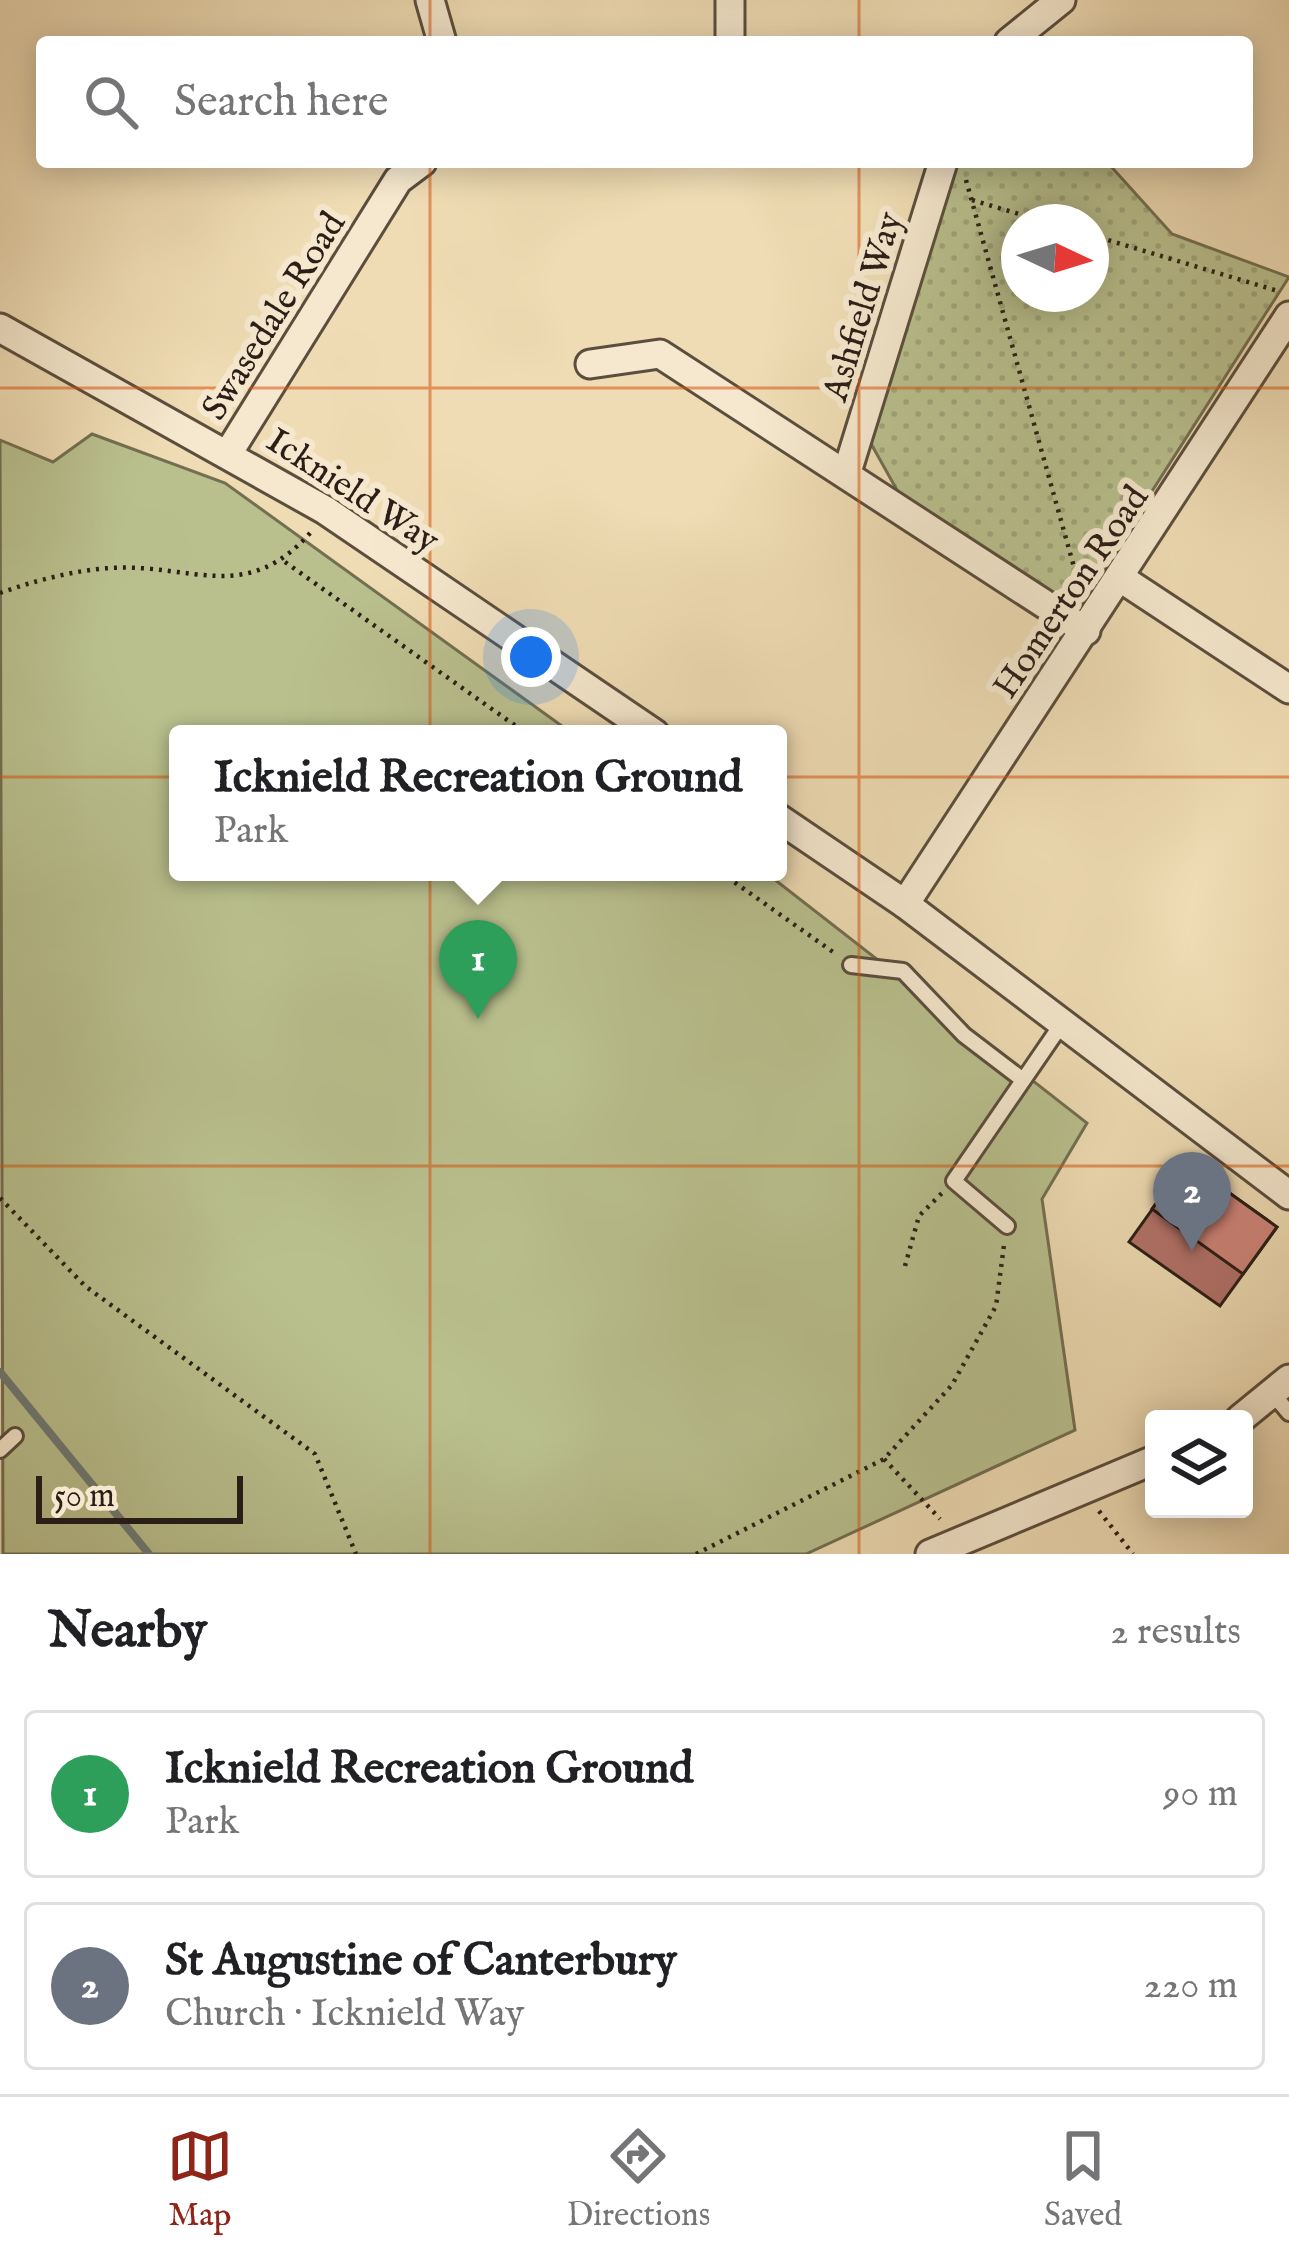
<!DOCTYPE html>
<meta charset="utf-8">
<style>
:root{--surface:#fff;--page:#f2f2f2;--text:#202124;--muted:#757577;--line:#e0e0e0;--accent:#8f2418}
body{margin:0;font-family:"IM FELL English",serif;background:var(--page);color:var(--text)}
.controls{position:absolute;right:36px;bottom:36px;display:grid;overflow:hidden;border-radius:12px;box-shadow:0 6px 30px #0003}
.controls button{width:108px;height:108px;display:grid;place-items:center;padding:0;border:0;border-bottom:3px solid var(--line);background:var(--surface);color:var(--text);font:60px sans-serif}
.compass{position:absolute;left:1001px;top:204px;width:108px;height:108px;border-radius:50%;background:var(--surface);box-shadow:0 6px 30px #0003;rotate:94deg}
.scale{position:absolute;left:36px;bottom:30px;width:207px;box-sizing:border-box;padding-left:12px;border:6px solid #2a1e17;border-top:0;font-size:33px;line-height:42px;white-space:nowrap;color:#2a1e17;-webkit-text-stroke:9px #f5e8ce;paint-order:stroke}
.you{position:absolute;left:531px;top:657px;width:42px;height:42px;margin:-30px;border:9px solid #fff;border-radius:50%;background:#1a73e8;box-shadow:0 0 0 18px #1a73e833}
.badge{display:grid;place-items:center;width:78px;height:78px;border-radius:50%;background:var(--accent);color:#fff;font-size:39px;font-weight:700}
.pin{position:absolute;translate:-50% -99px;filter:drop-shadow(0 3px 6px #0008)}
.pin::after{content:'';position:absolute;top:63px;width:42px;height:36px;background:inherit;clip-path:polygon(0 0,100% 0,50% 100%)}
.popup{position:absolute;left:169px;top:725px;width:618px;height:156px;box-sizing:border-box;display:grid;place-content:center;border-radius:12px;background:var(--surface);filter:drop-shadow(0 3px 9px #0005);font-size:39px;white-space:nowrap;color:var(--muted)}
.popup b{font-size:45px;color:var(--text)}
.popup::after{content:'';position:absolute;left:50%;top:100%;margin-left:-24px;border:24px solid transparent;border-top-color:var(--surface)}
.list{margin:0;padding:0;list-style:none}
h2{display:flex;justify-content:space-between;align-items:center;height:156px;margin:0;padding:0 48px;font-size:51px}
h2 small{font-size:39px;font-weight:400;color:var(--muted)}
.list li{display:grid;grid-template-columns:78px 1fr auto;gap:36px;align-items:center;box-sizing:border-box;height:168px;margin:0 24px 24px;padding:0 24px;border:3px solid var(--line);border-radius:12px}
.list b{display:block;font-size:45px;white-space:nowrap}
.list p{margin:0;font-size:39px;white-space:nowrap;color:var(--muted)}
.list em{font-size:39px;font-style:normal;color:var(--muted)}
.icon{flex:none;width:66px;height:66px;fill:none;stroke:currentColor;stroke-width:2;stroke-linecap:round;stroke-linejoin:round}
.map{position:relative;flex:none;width:1289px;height:1554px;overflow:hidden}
.search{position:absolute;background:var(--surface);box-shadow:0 6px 30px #0003;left:36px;right:36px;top:36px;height:132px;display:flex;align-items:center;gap:30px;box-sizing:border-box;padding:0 42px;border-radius:12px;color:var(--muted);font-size:45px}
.sheet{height:540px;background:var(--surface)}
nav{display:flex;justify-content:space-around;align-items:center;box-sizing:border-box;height:168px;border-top:3px solid var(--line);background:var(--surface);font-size:33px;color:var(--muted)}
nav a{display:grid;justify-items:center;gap:6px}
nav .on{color:var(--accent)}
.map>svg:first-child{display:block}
.grass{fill:url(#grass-dots);stroke:#726f52;stroke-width:3;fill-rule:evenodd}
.park{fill:#b9c08e;stroke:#726f52;stroke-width:3}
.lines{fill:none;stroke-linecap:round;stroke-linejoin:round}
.stream{stroke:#6f7b76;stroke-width:8}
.lane-casing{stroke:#5b4e3e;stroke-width:20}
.street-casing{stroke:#5b4e3e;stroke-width:33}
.path{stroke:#2a1e17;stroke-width:4.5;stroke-dasharray:3 6;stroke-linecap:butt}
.lane{stroke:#f5e8ce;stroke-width:14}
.street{stroke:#f5e8ce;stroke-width:27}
.wall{fill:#b2726a;stroke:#2a1e17;stroke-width:3}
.building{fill:#cf857b;stroke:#2a1e17;stroke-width:3}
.grid{fill:none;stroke:#d5530d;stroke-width:3;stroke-opacity:0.55}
.labels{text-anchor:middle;stroke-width:12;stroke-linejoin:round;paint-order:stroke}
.street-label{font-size:36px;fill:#2a1e17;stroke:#f5e8ce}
</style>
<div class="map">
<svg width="1289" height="1554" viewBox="0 0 1289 1554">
<defs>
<pattern id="grass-dots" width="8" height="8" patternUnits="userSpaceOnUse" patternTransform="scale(3)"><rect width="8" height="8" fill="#b9c08e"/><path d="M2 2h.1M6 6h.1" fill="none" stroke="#9fa57a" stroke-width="1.8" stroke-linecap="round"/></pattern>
</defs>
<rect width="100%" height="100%" fill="#efdcb4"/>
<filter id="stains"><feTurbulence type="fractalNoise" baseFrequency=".00167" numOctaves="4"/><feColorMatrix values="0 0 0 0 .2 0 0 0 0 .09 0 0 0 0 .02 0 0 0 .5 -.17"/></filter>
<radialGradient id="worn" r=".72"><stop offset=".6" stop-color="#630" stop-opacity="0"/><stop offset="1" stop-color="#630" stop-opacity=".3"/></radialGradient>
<path class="grass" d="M956 162H1107L1172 234 1289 277 1076 610 898 492 869 440ZM1019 222H1091V294H1019Z"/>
<path class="park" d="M92 434 225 483 573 734H178V872H765L1087 1123 1042 1199 1075 1430 806 1554H3L0 440 53 462Z"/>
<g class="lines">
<path class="stream" d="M0 1372 149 1554"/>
<g class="lane-casing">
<g id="lane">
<path d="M851 965 903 971 964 1035 1023 1080"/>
<path d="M1007 1226 954 1181 1061 1025"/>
<path d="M1274 1395 1289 1413"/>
<path d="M0 1450 15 1436"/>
</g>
</g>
<g class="street-casing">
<g id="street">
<path d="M430 0 442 42"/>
<path d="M730 42V0"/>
<path d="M1009 42 1061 0"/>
<path d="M0 328 325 510 655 734"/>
<path d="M590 364 660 354 1086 631"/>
<path d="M229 452 398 180 422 162"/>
<path d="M847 472 943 162"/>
<path d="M1122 579 1289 689"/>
<path d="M778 818 905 904 1289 1195"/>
<path d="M905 904 1289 316"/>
<path d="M1240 1419 1289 1379"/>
<path d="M930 1554 1154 1460"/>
</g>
</g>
<g class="path">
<path d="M966 180 1079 585"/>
<path d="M972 200 1046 222"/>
<path d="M1091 235 1278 291"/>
<path d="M285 562 527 734"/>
<path d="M0 593C33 581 76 570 110 568 192 563 246 606 311 532"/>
<path d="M720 872 833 952"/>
<path d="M0 1198 85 1286 315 1454 356 1554"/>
<path d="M905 1266 919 1216 942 1193"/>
<path d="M884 1459 940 1519"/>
<path d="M1099 1511 1133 1554"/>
<path d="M696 1554 884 1459 952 1385 996 1306 1004 1245"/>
</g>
<use href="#lane" class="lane"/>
<use href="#street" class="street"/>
</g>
<path class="wall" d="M1186 1162 1277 1227 1220 1306 1129 1242Z"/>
<path class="building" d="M1186 1162 1277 1227 1243 1274 1152 1209Z"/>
<path class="grid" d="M430 0V42M859 0V42M430 162V1554M859 162V1554M0 388H1289M0 777H1289M0 1166H1289"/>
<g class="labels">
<g class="street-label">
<text transform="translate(861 306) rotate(-73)" y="13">Ashfield Way</text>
<text transform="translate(272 315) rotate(-58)" y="13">Swasedale Road</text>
<text transform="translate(354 489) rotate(33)" y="13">Icknield Way</text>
<text transform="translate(1069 591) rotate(-56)" y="13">Homerton Road</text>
</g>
</g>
<rect width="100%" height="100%" filter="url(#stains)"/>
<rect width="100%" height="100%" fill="url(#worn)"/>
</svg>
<div class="controls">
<button><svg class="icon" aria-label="layers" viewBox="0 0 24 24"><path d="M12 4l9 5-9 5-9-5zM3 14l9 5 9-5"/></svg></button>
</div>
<svg class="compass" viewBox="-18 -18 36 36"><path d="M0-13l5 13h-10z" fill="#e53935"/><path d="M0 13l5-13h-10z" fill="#757577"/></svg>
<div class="scale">50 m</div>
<div class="you"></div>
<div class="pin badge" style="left:478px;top:1019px;background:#2e9e5b">1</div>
<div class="popup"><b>Icknield Recreation Ground</b>Park</div>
<div class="pin badge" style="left:1192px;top:1251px;background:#6b7280">2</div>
<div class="search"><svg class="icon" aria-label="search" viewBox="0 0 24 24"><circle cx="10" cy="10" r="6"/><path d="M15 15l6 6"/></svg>Search here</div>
</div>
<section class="sheet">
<h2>Nearby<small>2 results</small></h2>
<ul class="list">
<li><span class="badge" style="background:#2e9e5b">1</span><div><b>Icknield Recreation Ground</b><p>Park</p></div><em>90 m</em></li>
<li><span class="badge" style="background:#6b7280">2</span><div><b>St Augustine of Canterbury</b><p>Church · Icknield Way</p></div><em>220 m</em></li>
</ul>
</section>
<nav>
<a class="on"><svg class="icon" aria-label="map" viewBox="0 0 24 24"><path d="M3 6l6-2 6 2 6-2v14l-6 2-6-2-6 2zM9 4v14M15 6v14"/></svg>Map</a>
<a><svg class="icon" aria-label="directions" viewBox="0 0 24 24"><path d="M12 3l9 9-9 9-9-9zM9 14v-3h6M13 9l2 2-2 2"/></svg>Directions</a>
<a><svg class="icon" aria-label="saved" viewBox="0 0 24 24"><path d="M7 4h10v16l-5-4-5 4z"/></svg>Saved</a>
</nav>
